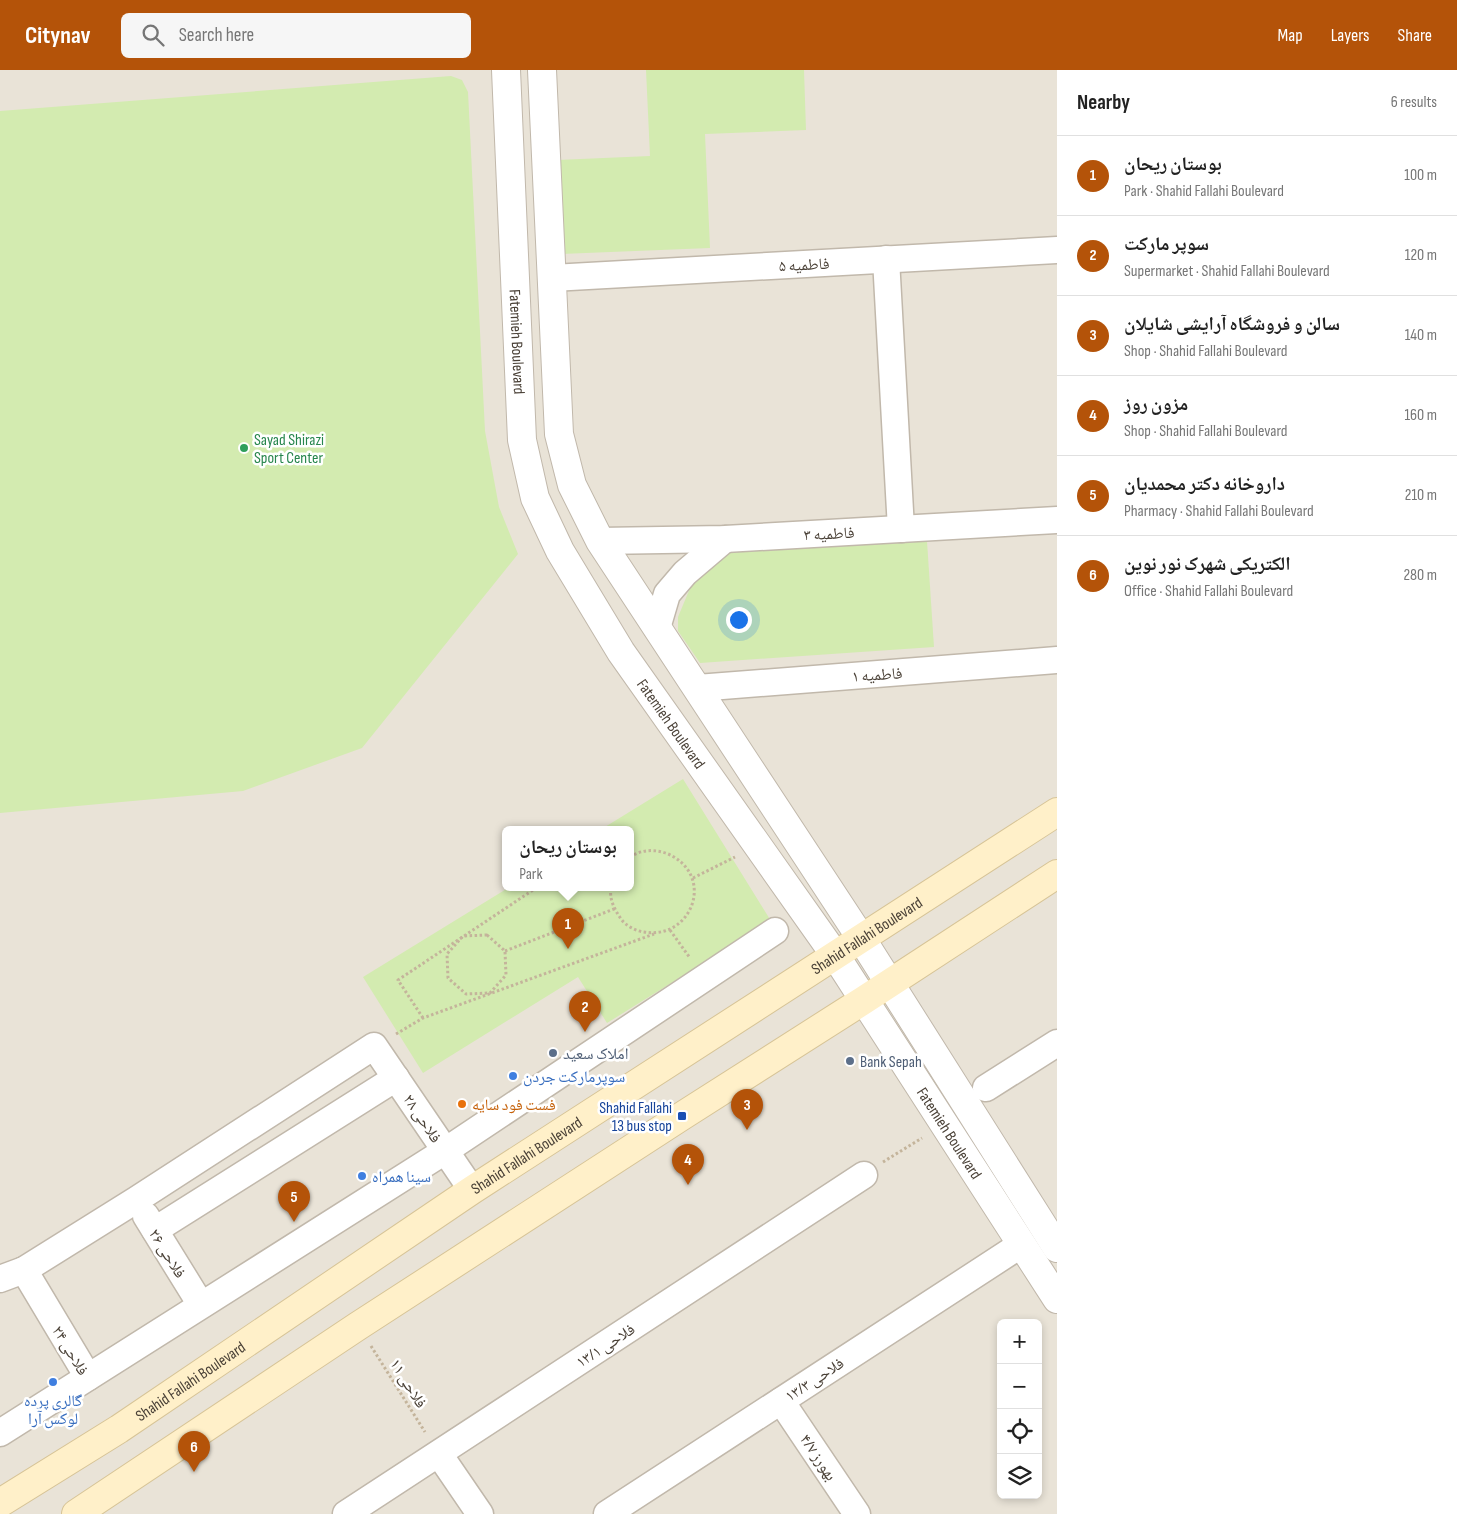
<!DOCTYPE html>
<meta charset="utf-8">
<style>
:root{--surface:#fff;--page:#f6f6f6;--text:#222;--muted:#767676;--line:#e0e0e0;--accent:#b45309}
body{margin:0;font-family:"Sofia Sans Condensed","Noto Naskh Arabic",sans-serif;background:var(--page);color:var(--text)}
.controls{position:absolute;right:15px;bottom:15px;display:grid;overflow:hidden;border-radius:8px;box-shadow:0 2px 8px #0003}
.controls button{width:45px;height:45px;display:grid;place-items:center;padding:0;border:0;border-bottom:1px solid var(--line);background:var(--surface);color:var(--text);font:25px sans-serif}
.you{position:absolute;left:738px;top:549px;width:18px;height:18px;margin:-12px;border:4px solid #fff;border-radius:50%;background:#1a73e8;box-shadow:0 0 0 8px #1a73e833}
.badge{display:grid;place-items:center;width:32px;height:32px;border-radius:50%;background:var(--accent);color:#fff;font-size:16px;font-weight:700}
.pin{position:absolute;translate:-50% -41px;filter:drop-shadow(0 1px 2px #0008)}
.pin::after{content:'';position:absolute;top:26px;width:18px;height:15px;background:inherit;clip-path:polygon(0 0,100% 0,50% 100%)}
.popup{position:absolute;left:502px;top:756px;width:132px;height:65px;box-sizing:border-box;display:grid;place-content:center;border-radius:8px;background:var(--surface);filter:drop-shadow(0 1px 4px #0005);font-size:16px;white-space:nowrap;color:var(--muted)}
.popup b{font-size:19px;color:var(--text)}
.popup::after{content:'';position:absolute;left:50%;top:100%;margin-left:-10px;border:10px solid transparent;border-top-color:var(--surface)}
.list{margin:0;padding:0;list-style:none}
h2{display:flex;justify-content:space-between;align-items:center;height:65px;margin:0;padding:0 20px;font-size:21px}
h2 small{font-size:16px;font-weight:400;color:var(--muted)}
.list li{display:grid;grid-template-columns:32px 1fr auto;gap:15px;align-items:center;box-sizing:border-box;height:80px;padding:0 20px;border-top:1px solid var(--line)}
.list b{display:block;font-size:19px;white-space:nowrap}
.list p{margin:0;font-size:16px;white-space:nowrap;color:var(--muted)}
.list em{font-size:16px;font-style:normal;color:var(--muted)}
.icon{flex:none;width:28px;height:28px;fill:none;stroke:currentColor;stroke-width:2;stroke-linecap:round;stroke-linejoin:round}
.map{position:relative;flex:none;width:1057px;height:1444px;overflow:hidden}
header{display:flex;align-items:center;gap:30px;box-sizing:border-box;height:70px;padding:0 25px;background:var(--accent);color:#fff}
header strong{font-size:24px}
nav{display:flex;gap:28px;margin-inline-start:auto;font-size:18px}
.search{width:350px;height:45px;background:var(--page);display:flex;align-items:center;gap:12px;box-sizing:border-box;padding:0 18px;border-radius:8px;color:var(--muted);font-size:19px}
main{display:flex}
aside{flex:1;background:var(--surface)}
.map>svg:first-child{display:block}
.residential{fill:#e9e3d7;fill-rule:evenodd}
.green{fill:#d3ebb0}
.lines{fill:none;stroke-linecap:round;stroke-linejoin:round}
.minor-casing{stroke:#c1b8ab;stroke-width:29}
.tertiary-casing{stroke:#c1b8ab;stroke-width:30}
.secondary-casing{stroke:#d7c497;stroke-width:30}
.path{stroke:#c4b49b;stroke-width:3;stroke-dasharray:2.5 2.5;stroke-linecap:butt}
.minor{stroke:#fff;stroke-width:26}
.tertiary{stroke:#fff;stroke-width:28}
.secondary{stroke:#fff0c9;stroke-width:28}
.leisure-dot{fill:#2e9e5b;stroke:#fff;stroke-width:2}
.service-dot{fill:#5c6f8a;stroke:#fff;stroke-width:2}
.shop-dot{fill:#3f7fe0;stroke:#fff;stroke-width:2}
.food-dot{fill:#e8710a;stroke:#fff;stroke-width:2}
.transit-dot{fill:#1a4fb4;stroke:#fff;stroke-width:2}
.labels{text-anchor:middle;stroke-width:5;stroke-linejoin:round;paint-order:stroke}
.street-label{font-size:16px;fill:#4a4137;stroke:#fff}
.leisure-label{font-size:16px;fill:#27864d;stroke:#fff;text-anchor:start}
.service-label{font-size:16px;fill:#4e5e75;stroke:#fff;text-anchor:start}
.shop-label{font-size:16px;fill:#366cbe;stroke:#fff;text-anchor:start}
.food-label{font-size:16px;fill:#c56008;stroke:#fff;text-anchor:start}
.transit-label{font-size:16px;fill:#164399;stroke:#fff;text-anchor:end}
</style>
<header>
<strong>Citynav</strong>
<div class="search"><svg class="icon" aria-label="search" viewBox="0 0 24 24"><circle cx="10" cy="10" r="6"/><path d="M15 15l6 6"/></svg>Search here</div>
<nav><a>Map</a><a>Layers</a><a>Share</a></nav>
</header>
<main>
<div class="map">
<svg width="1057" height="1444" viewBox="0 0 1057 1444">
<rect width="100%" height="100%" fill="#f5f1e9"/>
<path class="residential" d="M0 0H1057V1444H0ZM506 760H630V818H506ZM1001 1253H1038V1425H1001Z"/>
<g class="green">
<path d="M646 0H804L806 60 705 64 710 178 561 184 557 90 650 86Z"/>
<path d="M451 6 462 10 468 22 485 361 499 437 518 484 362 678 243 721 0 743V41Z"/>
<path d="M927 471 934 577 700 593 678 561V547L688 523 696 505 726 484 751 477Z"/>
<path d="M683 709 771 851 607 953 578 907 423 1003 363 907 508 818H630V760H600Z"/>
</g>
<g class="lines">
<g class="minor-casing">
<g id="minor">
<path d="M886 189 901 459"/>
<path d="M552 208 1057 180"/>
<path d="M600 471 725 469 1057 450"/>
<path d="M657 558 667 524 685 503 725 469"/>
<path d="M697 618 1057 590"/>
<path d="M986 1018 1057 973"/>
<path d="M146 1146 201 1235"/>
<path d="M155 1160 396 1008"/>
<path d="M24 1200 88 1307"/>
<path d="M0 1209 24 1200 136 1130 374 976 472 1120"/>
<path d="M781 1331 857 1444"/>
<path d="M0 1363 445 1081 775 861"/>
<path d="M439 1384 480 1444"/>
<path d="M346 1444 864 1105"/>
<path d="M607 1444 1022 1174"/>
</g>
</g>
<g class="tertiary-casing">
<g id="tertiary">
<path id="s1" d="M506 0 522 370 535 428 560 481 621 582 835 885 1057 1229"/>
<path d="M542 0 559 364 572 415 600 471 861 868 1057 1178"/>
</g>
</g>
<g class="secondary-casing">
<g id="secondary">
<path id="s2" d="M0 1433 119 1359 472 1120 1057 742"/>
<path d="M76 1444 358 1256 682 1046 864 930 1057 804"/>
</g>
</g>
<g class="path">
<path d="M693 808 735 787"/>
<path d="M611 818C609 830 615 840 621 849 626 856 636 861 644 862 690 870 714 811 674 787 661 779 643 778 630 787"/>
<path d="M670 860 690 888"/>
<path d="M487 865 505 881 506 905 490 923 466 924 448 908 447 884 463 866Z"/>
<path d="M505 881 614 839"/>
<path d="M423 948 398 910 536 818"/>
<path d="M396 964 423 948 654 864"/>
<path d="M883 1092 922 1068"/>
<path d="M371 1276 425 1362"/>
</g>
<use href="#minor" class="minor"/>
<use href="#tertiary" class="tertiary"/>
<use href="#secondary" class="secondary"/>
</g>
<circle class="leisure-dot" cx="244" cy="378" r="5"/>
<g class="service-dot">
<circle cx="553" cy="983" r="5"/>
<circle cx="850" cy="991" r="5"/>
</g>
<g class="shop-dot">
<circle cx="513" cy="1006" r="5"/>
<circle cx="362" cy="1106" r="5"/>
<circle cx="53" cy="1312" r="5"/>
</g>
<circle class="food-dot" cx="462" cy="1034" r="5"/>
<rect class="transit-dot" x="677" y="1041" width="10" height="10" rx="2.5"/>
<g class="labels">
<g class="street-label">
<text transform="translate(804 194) rotate(-3)" y="6">فاطمیه ۵</text>
<text dy="6" stroke="none"><textPath href="#s1" startOffset="272">Fatemieh Boulevard</textPath></text>
<text transform="translate(829 463) rotate(-3)" y="6">فاطمیه ۳</text>
<text transform="translate(877 604) rotate(-4)" y="6">فاطمیه ۱</text>
<text dy="6" stroke="none"><textPath href="#s1" startOffset="694">Fatemieh Boulevard</textPath></text>
<text dy="6" stroke="none"><textPath href="#s2" startOffset="1036">Shahid Fallahi Boulevard</textPath></text>
<text transform="translate(423 1048) rotate(56)" y="6">فلاحی ۲۸</text>
<text dy="6" stroke="none"><textPath href="#s1" startOffset="1189">Fatemieh Boulevard</textPath></text>
<text dy="6" stroke="none"><textPath href="#s2" startOffset="631">Shahid Fallahi Boulevard</textPath></text>
<text transform="translate(168 1183) rotate(58)" y="6">فلاحی ۲۶</text>
<text transform="translate(605 1275) rotate(-33)" y="6">فلاحی ۱۳/۱</text>
<text transform="translate(71 1280) rotate(59)" y="6">فلاحی ۲۴</text>
<text transform="translate(814 1309) rotate(-33)" y="6">فلاحی ۱۳/۳</text>
<text dy="6" stroke="none"><textPath href="#s2" startOffset="226">Shahid Fallahi Boulevard</textPath></text>
<text transform="translate(409 1313) rotate(58)" y="6">فلاحی ۱۱</text>
<text transform="translate(819 1387) rotate(56)" y="6">بهورز ۴/۷</text>
</g>
<g class="leisure-label">
<text x="254" y="375">Sayad Shirazi<tspan x="254" dy="18">Sport Center</tspan></text>
</g>
<g class="service-label">
<text x="563" y="989">املاک سعید</text>
<text x="860" y="997">Bank Sepah</text>
</g>
<g class="shop-label">
<text x="523" y="1012">سوپرمارکت جردن</text>
<text x="372" y="1112">سینا همراه</text>
<text x="53" y="1336" text-anchor="middle">گالری پرده<tspan x="53" dy="18">لوکس آرا</tspan></text>
</g>
<g class="food-label">
<text x="472" y="1040">فست فود سایه</text>
</g>
<g class="transit-label">
<text x="672" y="1043">Shahid Fallahi<tspan x="672" dy="18">13 bus stop</tspan></text>
</g>
</g>
</svg>
<div class="controls">
<button>+</button>
<button>−</button>
<button><svg class="icon" aria-label="locate" viewBox="0 0 24 24"><circle cx="12" cy="12" r="6"/><path d="M12 2v4M12 18v4M2 12h4M18 12h4"/></svg></button>
<button><svg class="icon" aria-label="layers" viewBox="0 0 24 24"><path d="M12 4l9 5-9 5-9-5zM3 14l9 5 9-5"/></svg></button>
</div>
<div class="you"></div>
<div class="pin badge" style="left:568px;top:879px">1</div>
<div class="popup"><b>بوستان ریحان</b>Park</div>
<div class="pin badge" style="left:585px;top:962px">2</div>
<div class="pin badge" style="left:747px;top:1060px">3</div>
<div class="pin badge" style="left:688px;top:1115px">4</div>
<div class="pin badge" style="left:294px;top:1152px">5</div>
<div class="pin badge" style="left:194px;top:1402px">6</div>
</div>
<aside>
<h2>Nearby<small>6 results</small></h2>
<ul class="list">
<li><span class="badge">1</span><div><b>بوستان ریحان</b><p>Park · Shahid Fallahi Boulevard</p></div><em>100 m</em></li>
<li><span class="badge">2</span><div><b>سوپر مارکت</b><p>Supermarket · Shahid Fallahi Boulevard</p></div><em>120 m</em></li>
<li><span class="badge">3</span><div><b>سالن و فروشگاه آرایشی شایلان</b><p>Shop · Shahid Fallahi Boulevard</p></div><em>140 m</em></li>
<li><span class="badge">4</span><div><b>مزون روز</b><p>Shop · Shahid Fallahi Boulevard</p></div><em>160 m</em></li>
<li><span class="badge">5</span><div><b>داروخانه دکتر محمدیان</b><p>Pharmacy · Shahid Fallahi Boulevard</p></div><em>210 m</em></li>
<li><span class="badge">6</span><div><b>الکتریکی شهرک نور نوین</b><p>Office · Shahid Fallahi Boulevard</p></div><em>280 m</em></li>
</ul>
</aside>
</main>
